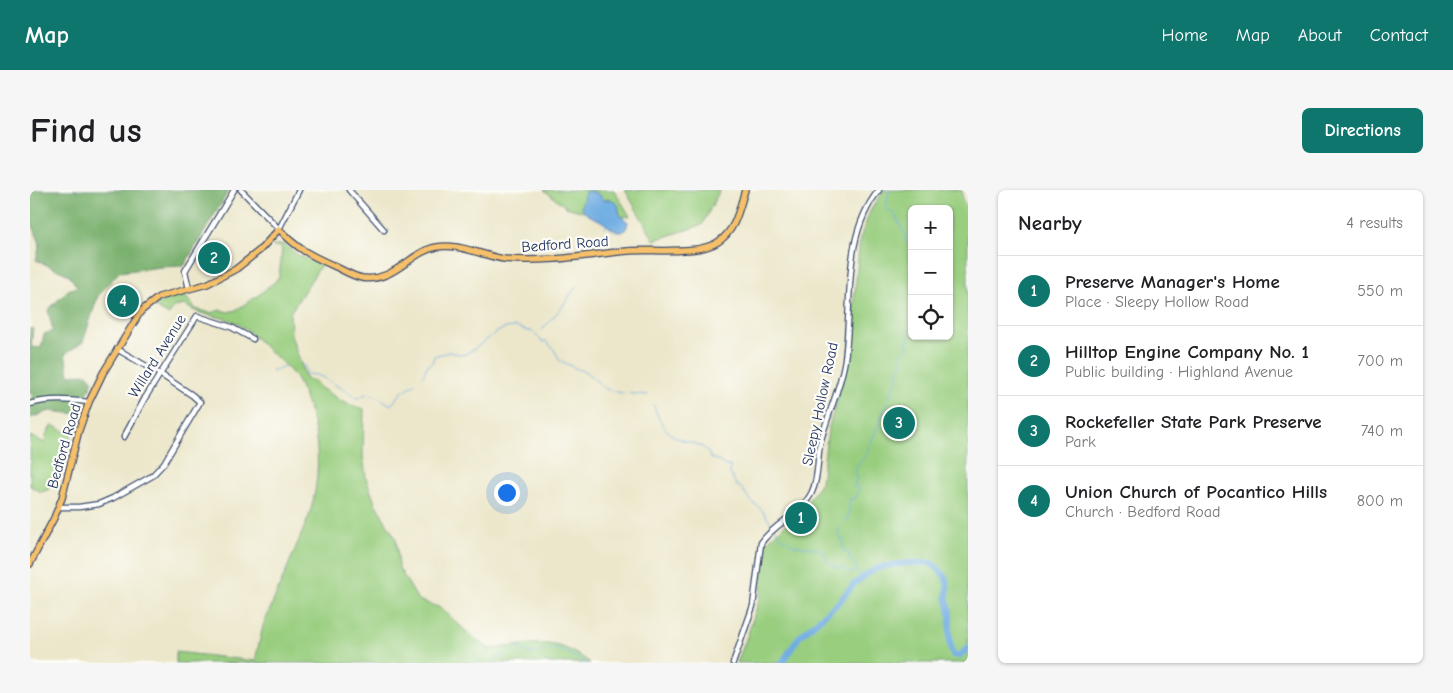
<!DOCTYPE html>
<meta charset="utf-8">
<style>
:root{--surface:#fff;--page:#f6f6f6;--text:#202124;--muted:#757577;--line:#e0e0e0;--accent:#0f766e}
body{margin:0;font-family:"Comic Neue",sans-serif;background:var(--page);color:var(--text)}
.controls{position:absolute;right:15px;top:15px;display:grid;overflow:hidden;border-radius:8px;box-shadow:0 1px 4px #0004}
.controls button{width:45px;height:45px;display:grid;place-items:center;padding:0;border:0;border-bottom:1px solid var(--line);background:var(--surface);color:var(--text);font:25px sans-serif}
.you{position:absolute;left:476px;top:302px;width:18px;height:18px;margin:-12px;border:4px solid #fff;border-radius:50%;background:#1a73e8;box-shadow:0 0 0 8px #1a73e833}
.badge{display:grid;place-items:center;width:32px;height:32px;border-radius:50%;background:var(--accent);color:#fff;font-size:16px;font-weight:700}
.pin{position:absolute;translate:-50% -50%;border:2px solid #fff;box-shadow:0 1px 5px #0006}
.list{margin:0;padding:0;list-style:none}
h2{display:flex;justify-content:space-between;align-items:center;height:65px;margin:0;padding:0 20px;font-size:21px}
h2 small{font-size:16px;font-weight:400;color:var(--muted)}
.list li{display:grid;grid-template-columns:32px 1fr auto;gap:15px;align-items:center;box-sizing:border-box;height:70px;padding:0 20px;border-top:1px solid var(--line)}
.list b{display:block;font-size:19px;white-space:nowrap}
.list p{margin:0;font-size:16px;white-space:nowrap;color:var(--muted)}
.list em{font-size:16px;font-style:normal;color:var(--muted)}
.icon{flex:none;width:28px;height:28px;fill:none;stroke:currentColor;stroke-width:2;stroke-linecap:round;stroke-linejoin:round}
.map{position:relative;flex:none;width:938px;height:473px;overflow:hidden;border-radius:8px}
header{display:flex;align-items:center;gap:30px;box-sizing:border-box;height:70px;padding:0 25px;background:var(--accent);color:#fff}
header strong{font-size:24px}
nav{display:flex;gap:28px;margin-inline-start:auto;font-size:18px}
.intro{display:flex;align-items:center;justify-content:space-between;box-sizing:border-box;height:120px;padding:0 30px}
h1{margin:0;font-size:35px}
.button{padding:12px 22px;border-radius:8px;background:var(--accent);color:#fff;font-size:18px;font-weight:700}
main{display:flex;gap:30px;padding:0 30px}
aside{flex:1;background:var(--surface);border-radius:8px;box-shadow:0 1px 4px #0004}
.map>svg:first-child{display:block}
.green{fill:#99ce7f;stroke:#5a7e6e;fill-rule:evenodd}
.forest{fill:#7ab16e;stroke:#4a7066}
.water{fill:#70ade2;stroke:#466ea0}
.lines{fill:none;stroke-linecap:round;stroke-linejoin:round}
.stream{stroke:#70ade2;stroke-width:1}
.river{stroke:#70ade2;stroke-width:6}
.minor-casing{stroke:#3a4b6e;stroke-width:7}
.major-casing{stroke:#3a4b6e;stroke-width:8}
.minor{stroke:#fff;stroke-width:4.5}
.major{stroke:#f6c06b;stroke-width:5.5}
.labels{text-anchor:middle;stroke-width:4.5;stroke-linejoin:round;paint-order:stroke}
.street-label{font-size:15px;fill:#1b2f5e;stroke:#fdfcf7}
</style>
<header>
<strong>Map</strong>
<nav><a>Home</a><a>Map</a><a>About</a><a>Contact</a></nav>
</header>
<div class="intro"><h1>Find us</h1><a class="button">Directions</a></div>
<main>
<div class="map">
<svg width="938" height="473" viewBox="0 0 938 473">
<rect width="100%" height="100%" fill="#fdfcf7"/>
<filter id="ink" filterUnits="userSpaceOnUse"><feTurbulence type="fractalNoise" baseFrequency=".02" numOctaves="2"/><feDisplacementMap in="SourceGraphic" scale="10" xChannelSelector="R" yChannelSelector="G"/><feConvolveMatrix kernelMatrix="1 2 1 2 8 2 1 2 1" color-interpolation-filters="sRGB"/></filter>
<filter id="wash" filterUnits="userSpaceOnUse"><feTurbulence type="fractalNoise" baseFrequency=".0096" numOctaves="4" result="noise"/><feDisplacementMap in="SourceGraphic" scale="20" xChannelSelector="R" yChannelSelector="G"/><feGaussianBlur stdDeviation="1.12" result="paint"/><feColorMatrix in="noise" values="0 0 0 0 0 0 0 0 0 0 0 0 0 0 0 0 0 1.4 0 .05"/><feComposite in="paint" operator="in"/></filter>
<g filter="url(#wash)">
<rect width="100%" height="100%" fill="#ece7cb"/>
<g class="green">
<path d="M514 0H584L600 26 576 28 536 17Z"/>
<path d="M595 0H690L672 35 624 50Z"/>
<path d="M854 0H932V9L938 20V473H707L718 444 730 407 735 354 775 316 791 292 798 240 818 173 830 49 840 21ZM882 19H919V146H882Z"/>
<path d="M254 54 268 65 291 75 260 123 261 145 276 189 282 190 286 192 289 197 315 213 334 219 333 266 336 288 345 313 366 349 369 378 388 410 411 418 440 445 459 459C501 455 524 444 560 473H146V462L225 471 233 436 279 326C293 281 290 235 268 192 261 179 248 169 237 159 228 150 219 141 208 134 191 124 171 128 155 115L144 117 139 125 123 116 141 107 154 105 166 119 180 123 191 120 198 122 206 120 230 104 249 88 252 59 249 56H242Z"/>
<path d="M22 235 40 244 42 249 18 300 11 302 0 296V273L2 271 0 270V246L15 253 16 245Z"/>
</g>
<path class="forest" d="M0 0H199L154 76 132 77 89 82 68 106 53 152 35 164 39 185 57 184 63 191 48 224 20 221 0 228V213L3 203 0 204V139L3 138 1 157 11 158 14 144 23 141 18 120 38 100 47 97 39 85 6 70 10 54 0 28Z"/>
<path class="water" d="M561 1 570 5 573 10 581 9 588 15 590 25 598 32C595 52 580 37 571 31 564 27 555 25 551 18L555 2Z"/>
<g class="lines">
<g class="stream">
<path d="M859 0 856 19 864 23 875 44V51L878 53 882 58"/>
<path d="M575 38 577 35"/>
<path d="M882 61V64"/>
<path d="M512 140 532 117 547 95"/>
<path d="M271 175H274L277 184 287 185 294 188 328 208 338 203 348 207 361 215 372 202 386 193"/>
<path d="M242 181 255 176"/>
<path d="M393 186 397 176 402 173 404 166 419 162 434 165C437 162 440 162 444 159 457 151 467 137 484 137 491 137 495 142 503 141L512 152 516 151C521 156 527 162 529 170L547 179 556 182 576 199 591 203 618 205"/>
<path d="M623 215C628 225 632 238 642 245 653 254 677 251 680 268L687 270 696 276H700V284L707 296 710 297 721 311 732 320 750 346 763 355 789 359 794 362 798 372 809 379 813 377 819 383 827 381 833 387"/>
<path d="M815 331 818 329 820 309 826 308 829 298 824 296 827 288 825 284 826 276 836 265 868 186 869 181 867 179 872 174V164L878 157 875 152 879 151 877 142 881 136 880 134 882 131"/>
<path d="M811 336 808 342 809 347 813 350V360L820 364 819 369 826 375 827 381"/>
<path d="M483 461 490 458 491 460 504 464 508 462H511V460C516 460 523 459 528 460 535 460 549 470 556 473"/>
<path d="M464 470 477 462"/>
</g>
<path class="river" d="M752 473 769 447 809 412 824 394 833 387 845 379 855 376 878 373H901C914 383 921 391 916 408 925 426 915 446 923 465L929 466 938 458"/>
</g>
</g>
<g filter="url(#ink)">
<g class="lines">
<g class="minor-casing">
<g id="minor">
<path d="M211 0 249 39 269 0"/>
<path d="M319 0 354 40"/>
<path d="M159 99 155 81 204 0"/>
<path d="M0 214C19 208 39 210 59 212"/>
<path d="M94 247 115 208 167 126 201 137 223 149"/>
<path d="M28 317H49L69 314 83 308 122 286 134 273 170 212 162 205 130 184 87 159"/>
<path d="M703 473 723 416 731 353C744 333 771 325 782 302 789 287 787 270 790 254 797 225 811 198 815 169 823 114 811 47 849 0"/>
</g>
</g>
<g class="major-casing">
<path id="major" d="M0 374 24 328 32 308 49 240 59 212 73 183 111 121 129 107 177 94 206 79 230 60 249 39C267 59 280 65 304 76 313 80 322 86 332 88 364 93 381 61 407 57 429 53 453 66 474 69 516 73 557 65 598 61 623 59 668 65 688 52 706 40 709 19 715 0"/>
</g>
<use href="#minor" class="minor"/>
<use href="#major" class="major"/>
</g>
</g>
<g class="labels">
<g class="street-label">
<text transform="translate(535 54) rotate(-4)" y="5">Bedford Road</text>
<text transform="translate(127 166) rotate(-58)" y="5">Willard Avenue</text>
<text transform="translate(790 214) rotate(-78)" y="5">Sleepy Hollow Road</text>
<text transform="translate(34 256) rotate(-74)" y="5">Bedford Road</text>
</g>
</g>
</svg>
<div class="controls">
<button>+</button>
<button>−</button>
<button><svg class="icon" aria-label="locate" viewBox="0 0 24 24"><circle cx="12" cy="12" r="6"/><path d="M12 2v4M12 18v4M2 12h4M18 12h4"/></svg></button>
</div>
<div class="you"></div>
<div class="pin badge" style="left:771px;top:328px">1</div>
<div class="pin badge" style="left:184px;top:68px">2</div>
<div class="pin badge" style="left:869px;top:233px">3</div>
<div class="pin badge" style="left:93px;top:111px">4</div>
</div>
<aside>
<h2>Nearby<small>4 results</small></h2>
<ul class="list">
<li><span class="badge">1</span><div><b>Preserve Manager's Home</b><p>Place · Sleepy Hollow Road</p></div><em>550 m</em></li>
<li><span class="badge">2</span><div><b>Hilltop Engine Company No. 1</b><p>Public building · Highland Avenue</p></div><em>700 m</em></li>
<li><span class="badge">3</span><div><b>Rockefeller State Park Preserve</b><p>Park</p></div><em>740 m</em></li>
<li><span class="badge">4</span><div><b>Union Church of Pocantico Hills</b><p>Church · Bedford Road</p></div><em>800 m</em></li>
</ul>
</aside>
</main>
